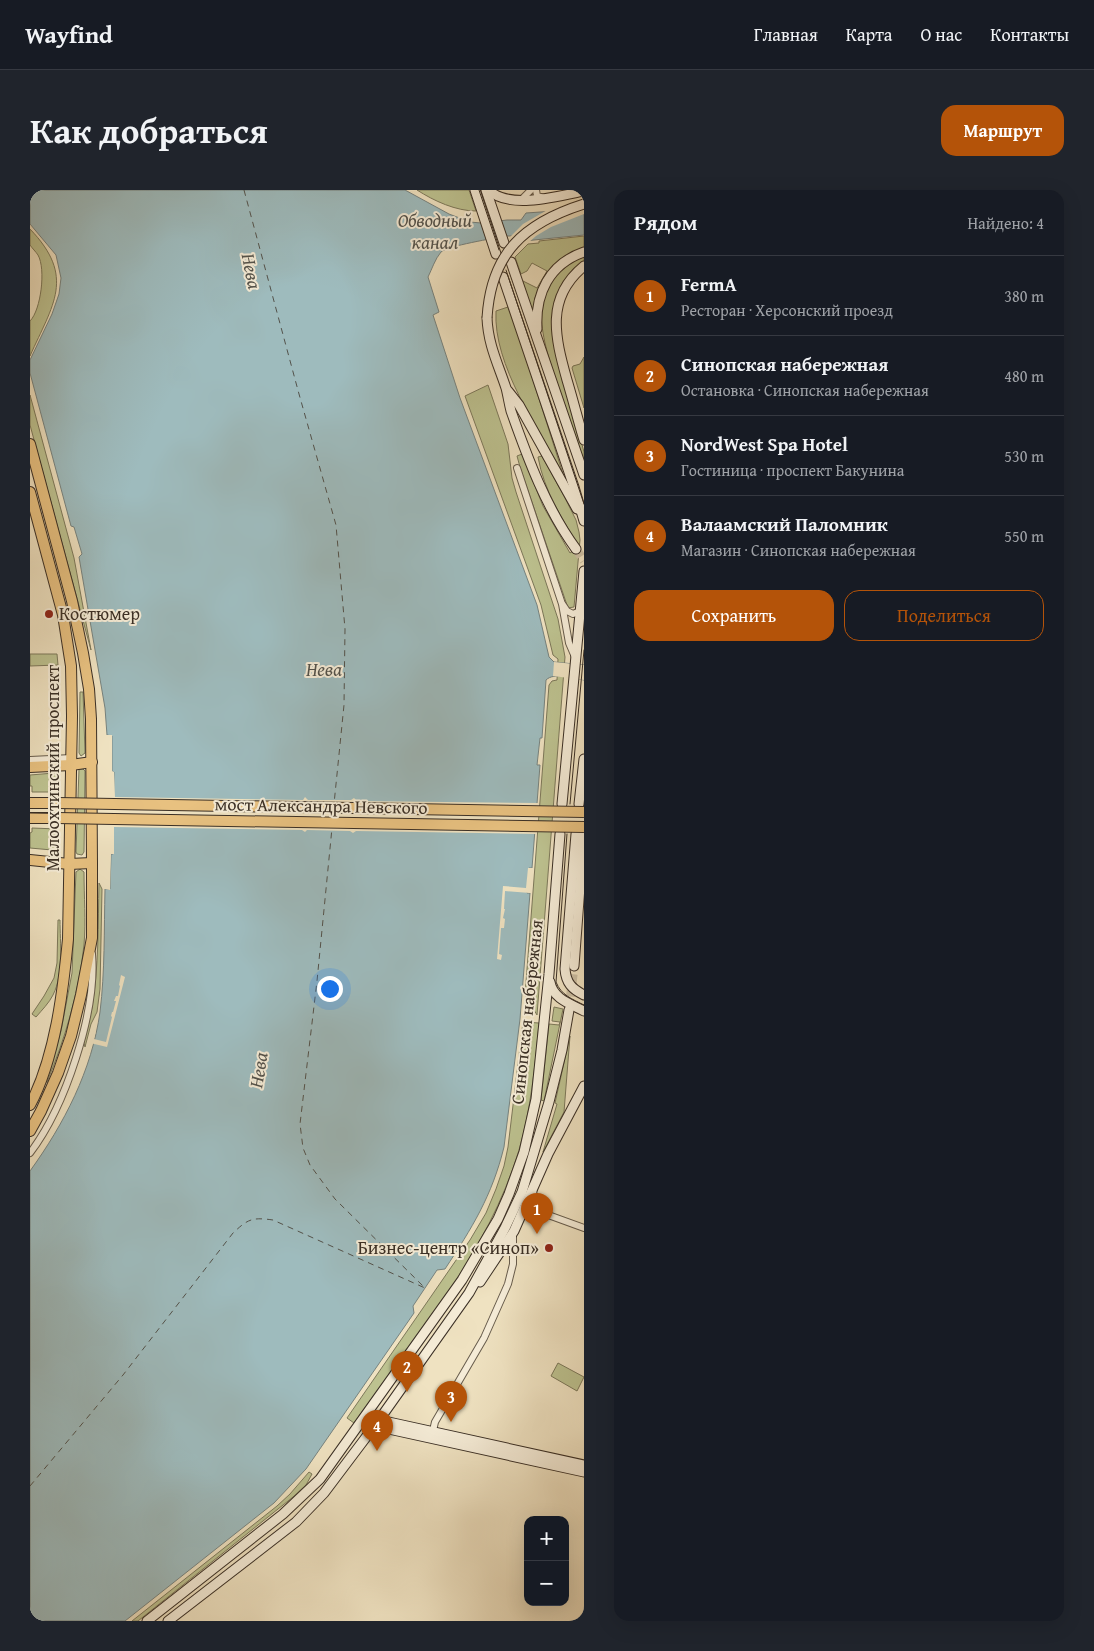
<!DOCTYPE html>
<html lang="ru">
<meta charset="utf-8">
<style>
:root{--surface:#171b24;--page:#20242c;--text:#f1f3f6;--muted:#9ea1a6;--line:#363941;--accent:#b45309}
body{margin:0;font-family:"Gentium Book Plus",serif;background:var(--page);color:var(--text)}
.controls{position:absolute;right:15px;bottom:15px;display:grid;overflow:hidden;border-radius:10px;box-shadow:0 5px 20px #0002}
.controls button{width:45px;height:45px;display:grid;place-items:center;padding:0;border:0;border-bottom:1px solid var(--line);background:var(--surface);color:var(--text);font:25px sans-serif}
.you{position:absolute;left:299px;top:798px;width:18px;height:18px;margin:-12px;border:4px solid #fff;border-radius:50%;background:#1a73e8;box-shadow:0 0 0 8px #1a73e833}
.badge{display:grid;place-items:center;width:32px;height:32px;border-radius:50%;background:var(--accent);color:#fff;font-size:16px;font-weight:700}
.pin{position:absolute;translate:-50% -41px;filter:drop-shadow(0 1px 2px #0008)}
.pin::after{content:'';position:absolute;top:26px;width:18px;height:15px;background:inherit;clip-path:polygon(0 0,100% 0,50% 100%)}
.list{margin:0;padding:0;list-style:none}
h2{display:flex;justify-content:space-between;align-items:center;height:65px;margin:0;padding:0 20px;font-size:21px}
h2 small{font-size:16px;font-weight:400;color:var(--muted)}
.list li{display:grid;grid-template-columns:32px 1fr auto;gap:15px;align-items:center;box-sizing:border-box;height:80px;padding:0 20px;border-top:1px solid var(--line)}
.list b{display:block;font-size:19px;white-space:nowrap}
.list p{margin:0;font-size:16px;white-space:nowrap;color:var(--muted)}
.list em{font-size:16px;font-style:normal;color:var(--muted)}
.actions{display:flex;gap:10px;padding:15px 20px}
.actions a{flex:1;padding:11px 0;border:1px solid var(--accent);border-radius:15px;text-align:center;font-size:18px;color:var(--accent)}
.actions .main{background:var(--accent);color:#fff}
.map{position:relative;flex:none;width:554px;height:1431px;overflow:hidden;border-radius:15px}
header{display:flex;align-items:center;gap:30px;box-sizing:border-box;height:70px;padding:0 25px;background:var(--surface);border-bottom:1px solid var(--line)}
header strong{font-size:24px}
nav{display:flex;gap:28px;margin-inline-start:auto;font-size:18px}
.intro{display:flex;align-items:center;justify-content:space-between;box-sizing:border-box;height:120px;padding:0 30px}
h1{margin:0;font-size:35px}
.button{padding:12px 22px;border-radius:15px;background:var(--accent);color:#fff;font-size:18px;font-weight:700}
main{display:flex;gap:30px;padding:0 30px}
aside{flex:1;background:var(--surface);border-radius:15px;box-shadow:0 5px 20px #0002}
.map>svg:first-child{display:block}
.green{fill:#bdc290;stroke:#7c785a}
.water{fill:#9ebbbd;stroke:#768380}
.pier{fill:#efe2c1}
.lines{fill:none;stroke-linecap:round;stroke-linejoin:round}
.ferry{stroke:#53524b;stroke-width:1;stroke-dasharray:6 5;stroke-linecap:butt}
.secondary-tunnel{stroke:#cbbea2;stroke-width:9;stroke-dasharray:9 4.5;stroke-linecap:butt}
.street-casing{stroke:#675c4c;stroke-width:8}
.secondary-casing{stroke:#3a2f25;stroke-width:11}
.primary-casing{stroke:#3a2f25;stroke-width:12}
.street{stroke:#f5ecd7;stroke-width:6}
.secondary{stroke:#f5ecd7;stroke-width:9}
.primary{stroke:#e8c180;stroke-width:10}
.tram{stroke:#3a2f25;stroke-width:1}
.secondary-bridge-casing{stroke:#3a2f25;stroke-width:11;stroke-linecap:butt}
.primary-bridge-casing{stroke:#3a2f25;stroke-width:12;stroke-linecap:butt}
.secondary-bridge{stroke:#f5ecd7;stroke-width:9}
.primary-bridge{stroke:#e8c180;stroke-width:10}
.poi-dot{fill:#8f2418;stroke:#f5ecd7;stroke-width:2}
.labels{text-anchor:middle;stroke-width:4;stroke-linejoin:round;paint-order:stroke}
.poi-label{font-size:18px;fill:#3a2f25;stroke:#f5ecd7;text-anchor:start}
.street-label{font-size:18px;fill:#3a2f25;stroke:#f5ecd7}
.water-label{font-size:19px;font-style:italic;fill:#53524b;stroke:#f5ecd7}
</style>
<header>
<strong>Wayfind</strong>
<nav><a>Главная</a><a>Карта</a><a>О нас</a><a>Контакты</a></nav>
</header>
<div class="intro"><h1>Как добраться</h1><a class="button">Маршрут</a></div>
<main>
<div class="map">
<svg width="554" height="1431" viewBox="0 0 554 1431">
<rect width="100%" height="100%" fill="#efe2c1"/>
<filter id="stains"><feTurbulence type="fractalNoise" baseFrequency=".004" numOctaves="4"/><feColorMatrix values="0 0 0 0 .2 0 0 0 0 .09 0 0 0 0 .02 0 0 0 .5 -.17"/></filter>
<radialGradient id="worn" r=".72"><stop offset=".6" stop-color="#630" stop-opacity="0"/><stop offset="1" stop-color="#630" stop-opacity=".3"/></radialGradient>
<g class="green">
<path d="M387 0H439L446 21C426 21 404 11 387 0Z"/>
<path d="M0 39C46 87 23 114 0 166V131C11 120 16 79 8 65 6 62 2 58 0 55Z"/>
<path d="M554 46V58L512 93 505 108 502 124 491 90 507 98 517 81 502 73 497 81 491 84 485 67 498 54 509 53V51Z"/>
<path d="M554 66V71C509 105 521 148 535 195 541 217 548 239 554 262V274C545 247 536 221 527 194 511 143 493 95 554 66Z"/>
<path d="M478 117 480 118 533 284C508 238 463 175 466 121Z"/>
<path d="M554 167V218L542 178 543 176 550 174Z"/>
<path d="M458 195 478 254 482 288 486 302 528 429 535 467 507 825 495 805 519 495 522 491 527 490 528 469 523 465 511 415 435 206Z"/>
<path d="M0 205 44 368 61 460 0 235Z"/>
<path d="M492 264 513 316 540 363 549 357C532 328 514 301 508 267L512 266 535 308 546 330 549 342 550 350 544 417 538 418 490 277 487 266Z"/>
<path d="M0 464H27L28 475 0 476Z"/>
<path d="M50 502H53L55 563 51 566 49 563Z"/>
<path d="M49 579H53L55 581 54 662 52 665 47 664 46 662Z"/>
<path d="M24 583 29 587V602H2V596H0V585Z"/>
<path d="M2 638 28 639 26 658 22 660 0 658V643L2 642Z"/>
<path d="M50 679 54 682C54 706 56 731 54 755 49 802 35 849 17 892H16L31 841 42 783 46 682Z"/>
<path d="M69 693 72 699 70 799 67 822 61 834 55 857C51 849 61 827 62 817 69 776 68 734 69 693Z"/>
<path d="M28 730H30C30 753 34 783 23 805 19 813 12 820 6 827L2 824 14 806 24 788 27 773Z"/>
<path d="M524 817 533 819 514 911 511 910 519 834 529 835 530 832 522 831Z"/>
<path d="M493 832 509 833C505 876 501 919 489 960 459 1061 384 1149 324 1233L317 1228 440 1050 456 1023 466 999 474 976 478 957Z"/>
<path d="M540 846 534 922 513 962 527 914 525 913Z"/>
<path d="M528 1173 554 1187 547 1201 521 1186Z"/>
<path d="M279 1282 282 1284 276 1295 263 1307 108 1431H102L247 1316 260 1304Z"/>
</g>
<path class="water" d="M0 0H375L419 24 440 32 451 33 477 30H491L496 23 554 19V45L494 51 482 46H477C465 48 417 56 411 62 405 69 402 79 398 87L409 122 403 125 430 208 507 415 519 467 524 472 554 475V490C543 488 524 482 516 490L512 548H510L507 575H510L502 678H499L497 703H500L490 829 474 957C462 1006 442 1038 415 1079L407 1080 383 1116 384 1123 276 1279 244 1313 95 1431H0V981C34 934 62 880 70 822 75 781 74 740 75 699H80L81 664H83L84 582H82V546L77 545 75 518 49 367 52 364 44 337 41 336 0 183V170L22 124 29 104 31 88 26 65 0 34Z"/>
<g class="pier">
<path d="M554 16V24L521 37 506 46 498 53 479 48 493 34 519 19Z"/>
<path d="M524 472 554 475V490L523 486Z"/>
<path d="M77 545H82V581L84 582 85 607 273 610 275 607 278 610H321L324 608 327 611 509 613 507 644 326 641 323 643 320 641 277 640 275 642 272 640 84 637V664H81L80 700 75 699V697H78L79 663 81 661 82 584 79 582V548H77Z"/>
<path d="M498 678H502L500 703 475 701 474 719H475L473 728 475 729 474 738H471L469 764 472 765 471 770 467 769 473 696 496 698Z"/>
<path d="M91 785 95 787 77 857 60 853 63 839 66 840 64 849 76 852 82 827 81 826 82 822H83L86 811H84L86 806H88L90 796 89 795Z"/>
</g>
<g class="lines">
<g class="ferry">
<path d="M214 0 269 204 306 335 315 439 314 515 304 614"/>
<path d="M0 1296 93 1185 203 1043C218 1029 222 1027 243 1030L395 1098 305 1009 280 975 273 958 270 934 287 791 302 638"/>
</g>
<g class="secondary-tunnel">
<path d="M546 359 554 371"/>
<path d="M539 820 544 776"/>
</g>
<g class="street-casing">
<g id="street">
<path d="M506 0 507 6 514 8"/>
<path d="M491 10 501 0"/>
<path d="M487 278 532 414 539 453 545 467"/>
<path d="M533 415 537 421 543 424 550 421"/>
<path d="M0 570 42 568"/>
<path d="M0 963C35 917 67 822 62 764"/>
<path d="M503 999 504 1009 510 1022"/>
<path d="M491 1025 510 1022 554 1038"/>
<path d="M402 1245 405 1232 454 1148 478 1094 483 1074V1045"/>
</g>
</g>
<g class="secondary-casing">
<g id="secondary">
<path d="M445 0 466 64"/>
<path d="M456 0 474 53"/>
<path d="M459 0C478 20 530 6 554 1"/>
<path d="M481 72 554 285"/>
<path d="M554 76C515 108 525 147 537 190 543 210 548 230 554 250"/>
<path d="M473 87 544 297 554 331"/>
<path d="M457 128C458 154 468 174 476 198 478 206 479 213 481 221 498 269 516 318 546 359"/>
<path d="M507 139C505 104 519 74 554 62"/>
<path d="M478 201 489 215 547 319"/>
<path d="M532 614 554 381"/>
<path d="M549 614 554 569"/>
<path d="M546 644 535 779C536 793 542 799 554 805"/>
<path d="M544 776 554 644"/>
<path d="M520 792C523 809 541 814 554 821"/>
<path d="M450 1092 484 1041 518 964 554 896"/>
<path d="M345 1229 554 1275"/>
<path d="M341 1232 345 1236 554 1282"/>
<path d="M117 1431 253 1324 290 1289 432 1090 468 1029 479 1004 494 962 506 909 519 784 530 644"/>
<path d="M138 1431 266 1332 294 1303 349 1230 439 1103 475 1038 492 1002 519 912 532 860 539 820"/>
</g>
</g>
<g class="primary-casing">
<g id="primary">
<path d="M0 254 42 411 53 463 59 499 61 529 62 673V748L51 805 41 846 28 883 11 921 0 941"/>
<path d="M0 302 33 425 41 476 42 526 38 749C33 802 25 868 0 915"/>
<path d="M0 577 41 575 62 572"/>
<path d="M0 613H28"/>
<path d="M0 628H27"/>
<path d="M0 670 39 674 62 673"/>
</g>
</g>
<use href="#street" class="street"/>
<use href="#secondary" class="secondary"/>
<use href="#primary" class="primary"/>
<g class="tram">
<path d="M449 0 469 60"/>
<path d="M476 80 554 314"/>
<path d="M540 614 554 460"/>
<path d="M0 623 554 632"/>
<path d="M537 644 526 792C531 805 542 809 554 815"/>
</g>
<g class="secondary-bridge-casing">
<path id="secondary-bridge" d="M457 128C461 63 494 33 554 14"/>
</g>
<g class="primary-bridge-casing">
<g id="primary-bridge">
<path d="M28 613 554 622"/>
<path d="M27 628 554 637"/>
</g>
</g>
<use href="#secondary-bridge" class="secondary-bridge"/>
<use href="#primary-bridge" class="primary-bridge"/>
</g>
<g class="poi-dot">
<circle cx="19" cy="424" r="5"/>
<circle cx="519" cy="1058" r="5"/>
</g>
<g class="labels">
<g class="poi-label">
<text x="29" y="430">Костюмер</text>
<text x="509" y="1064" text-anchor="end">Бизнес-центр «Синоп»</text>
</g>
<g class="street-label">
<text transform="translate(23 578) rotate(-90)" y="6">Малоохтинский проспект</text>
<text transform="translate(291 616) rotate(1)" y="6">мост Александра Невского</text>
<text transform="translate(497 822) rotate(-84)" y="6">Синопская набережная</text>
</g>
<g class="water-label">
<text x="405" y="37">Обводный<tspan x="405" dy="22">канал</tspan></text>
<text transform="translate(222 81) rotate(78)" y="7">Нева</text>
<text x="294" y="486">Нева</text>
<text transform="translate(228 880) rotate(-81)" y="7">Нева</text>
</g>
</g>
<rect width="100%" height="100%" filter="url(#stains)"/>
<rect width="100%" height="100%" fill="url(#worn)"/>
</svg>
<div class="controls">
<button>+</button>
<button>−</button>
</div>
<div class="you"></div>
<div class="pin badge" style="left:507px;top:1044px">1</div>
<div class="pin badge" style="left:377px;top:1202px">2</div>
<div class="pin badge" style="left:421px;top:1232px">3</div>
<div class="pin badge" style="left:347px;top:1261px">4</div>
</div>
<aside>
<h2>Рядом<small>Найдено: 4</small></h2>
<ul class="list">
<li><span class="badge">1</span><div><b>FermA</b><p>Ресторан · Херсонский проезд</p></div><em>380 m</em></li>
<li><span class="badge">2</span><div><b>Синопская набережная</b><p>Остановка · Синопская набережная</p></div><em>480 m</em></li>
<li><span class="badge">3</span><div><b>NordWest Spa Hotel</b><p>Гостиница · проспект Бакунина</p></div><em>530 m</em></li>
<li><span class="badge">4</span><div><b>Валаамский Паломник</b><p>Магазин · Синопская набережная</p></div><em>550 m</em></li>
</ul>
<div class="actions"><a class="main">Сохранить</a><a>Поделиться</a></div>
</aside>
</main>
